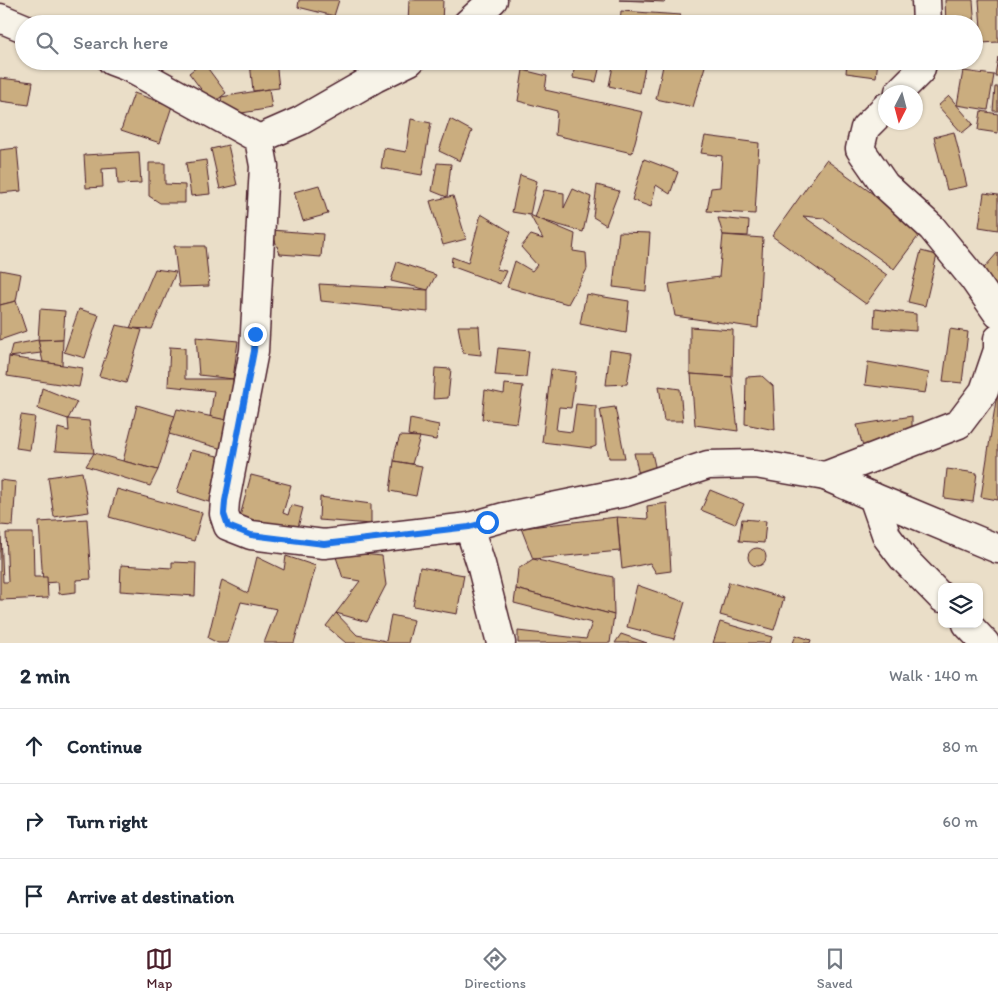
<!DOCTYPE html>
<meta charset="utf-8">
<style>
:root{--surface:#fff;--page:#f6f6f7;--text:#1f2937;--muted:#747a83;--line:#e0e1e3;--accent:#4a1f2b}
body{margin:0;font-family:Itim,sans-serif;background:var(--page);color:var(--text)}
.controls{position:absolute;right:15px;bottom:15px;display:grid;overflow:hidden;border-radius:10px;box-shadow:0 1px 4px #0004}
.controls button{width:45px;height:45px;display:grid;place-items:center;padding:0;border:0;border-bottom:1px solid var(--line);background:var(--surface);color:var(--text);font:25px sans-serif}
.compass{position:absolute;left:878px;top:85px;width:45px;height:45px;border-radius:50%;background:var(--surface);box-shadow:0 1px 4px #0004;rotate:186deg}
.stop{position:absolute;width:15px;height:15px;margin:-11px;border:4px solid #1a73e8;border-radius:50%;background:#fff}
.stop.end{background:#1a73e8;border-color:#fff;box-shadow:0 1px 5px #0008}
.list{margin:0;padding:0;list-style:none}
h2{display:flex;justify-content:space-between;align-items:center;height:65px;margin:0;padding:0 20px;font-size:21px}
h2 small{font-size:16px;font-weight:400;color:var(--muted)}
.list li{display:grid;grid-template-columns:32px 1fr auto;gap:15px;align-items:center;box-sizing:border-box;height:75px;padding:0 20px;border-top:1px solid var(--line)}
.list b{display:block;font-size:19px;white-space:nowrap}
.list em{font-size:16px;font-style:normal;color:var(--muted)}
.icon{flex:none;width:28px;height:28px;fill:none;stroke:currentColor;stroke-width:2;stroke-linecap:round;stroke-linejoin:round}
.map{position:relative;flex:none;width:998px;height:643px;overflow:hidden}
.search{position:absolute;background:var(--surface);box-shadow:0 1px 4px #0004;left:15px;right:15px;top:15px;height:55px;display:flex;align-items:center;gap:12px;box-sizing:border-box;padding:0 18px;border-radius:28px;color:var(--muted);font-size:19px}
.sheet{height:290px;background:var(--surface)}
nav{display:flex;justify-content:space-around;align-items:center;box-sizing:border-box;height:70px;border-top:1px solid var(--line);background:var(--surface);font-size:14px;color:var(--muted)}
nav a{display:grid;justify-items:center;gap:2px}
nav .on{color:var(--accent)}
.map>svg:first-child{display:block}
.building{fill:#caad7f;stroke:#4a1f2b}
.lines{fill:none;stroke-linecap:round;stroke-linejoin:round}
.minor-casing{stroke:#4a1f2b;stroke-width:31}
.minor{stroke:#f7f3e8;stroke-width:28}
.route{stroke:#1a73e8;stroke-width:6}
</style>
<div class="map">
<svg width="998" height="643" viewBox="0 0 998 643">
<rect width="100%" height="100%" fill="#eadec8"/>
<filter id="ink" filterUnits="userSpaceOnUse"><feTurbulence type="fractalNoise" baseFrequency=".02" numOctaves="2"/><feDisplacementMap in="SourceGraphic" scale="10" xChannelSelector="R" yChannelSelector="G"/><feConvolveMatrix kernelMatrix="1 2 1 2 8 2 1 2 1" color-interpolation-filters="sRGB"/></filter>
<g filter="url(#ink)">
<g class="building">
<path d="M299 0H339L334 16 298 7Z"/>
<path d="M409 0H443L442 24H408Z"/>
<path d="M619 0H665L664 2Z"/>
<path d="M945 0H973L977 57 974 56V24H946Z"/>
<path d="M979 0H998V42L982 43Z"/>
<path d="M621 11 681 15 680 24H620Z"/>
<path d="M998 57V76H995Z"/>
<path d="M256 61H276L279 88 253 91 250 62Z"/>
<path d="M575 61H601L596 82 573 78Z"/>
<path d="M614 61H646L640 93 609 86Z"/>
<path d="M664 61H712V64L706 63 693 107 656 99Z"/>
<path d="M847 61H878L876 77 846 73Z"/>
<path d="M203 62 226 93 212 104 189 73Z"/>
<path d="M523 70 547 76 545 90 643 112 632 153 555 135 557 111 518 101Z"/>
<path d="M963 71 994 75 988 110 957 105Z"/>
<path d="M0 78 33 82 29 105 0 101Z"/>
<path d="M995 87H998V111H993Z"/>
<path d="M269 89 272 108 224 116 221 97Z"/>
<path d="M134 93 172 106 160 143 121 130Z"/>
<path d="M949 96 973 124 962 133 938 106Z"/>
<path d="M981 111 998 114V133L978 130Z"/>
<path d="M411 119 431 123 422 175 381 168 384 148 406 152Z"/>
<path d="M450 119 472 131 460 161 439 151Z"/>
<path d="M954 132 967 186 947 190 934 137Z"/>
<path d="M705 136 759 143 755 214 707 211 711 188 720 187 722 156 701 153Z"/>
<path d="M228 145 237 185 220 189 211 149Z"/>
<path d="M17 148 21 191 0 193V150Z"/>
<path d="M139 152 141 183 118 184 117 168 102 169 103 187 86 188 84 155Z"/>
<path d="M644 159 678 172 670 194 656 185 651 207 632 200Z"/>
<path d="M206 160 210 194 191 196 186 163Z"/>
<path d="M826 160 923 230 894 269 823 218 803 216 887 275 866 304 772 236Z"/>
<path d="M149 163H165V184L185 185V203H160L149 196Z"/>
<path d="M437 163 451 164 447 197 432 191Z"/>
<path d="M520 175 537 181 530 215 512 212Z"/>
<path d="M319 185 328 214 303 221 294 192Z"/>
<path d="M597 185 619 191 606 225 593 217Z"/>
<path d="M573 189 591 197 583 232 535 218 544 190 564 193V208Z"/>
<path d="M984 193 998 195V230L979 227Z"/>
<path d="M453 196 466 239 443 245 430 201Z"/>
<path d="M481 214 511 232 496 269 506 271 500 284 451 266 452 257 468 263Z"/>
<path d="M530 215 575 234 573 251 586 253 587 269 568 304 507 287 515 261 532 271 537 265 521 247 531 235 543 239Z"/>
<path d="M718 218 749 221 748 236 723 235Z"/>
<path d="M271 230 323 234 321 257 280 254Z"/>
<path d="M619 232 650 233 646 291 613 287Z"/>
<path d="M723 235 763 238 758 328 675 316 669 284 719 277Z"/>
<path d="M174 246H205L209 286 179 287Z"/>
<path d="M921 251 937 255 925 306 908 302Z"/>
<path d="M998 252V291L978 275Z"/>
<path d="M397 262 436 275 428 290 391 281Z"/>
<path d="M155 269 176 272 152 329 130 328Z"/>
<path d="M0 270 21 274 16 301 0 305Z"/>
<path d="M319 284 428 290V312L321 301Z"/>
<path d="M586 294 629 301 626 333 580 324Z"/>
<path d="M16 301 26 331 0 340V305Z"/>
<path d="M40 309 65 311 63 339 38 340Z"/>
<path d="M79 309 99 315 85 358 64 352Z"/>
<path d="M875 309 916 314V331L874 328Z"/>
<path d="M116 325 142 330 126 383 99 376Z"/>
<path d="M458 326H479L481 355 463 353Z"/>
<path d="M690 327 733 330 732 377 690 374Z"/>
<path d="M950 329 968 332 962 383 943 381Z"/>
<path d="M196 337 238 341 233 379 199 375Z"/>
<path d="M63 339 62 365 43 362 38 340Z"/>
<path d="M38 340 41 353 9 357 12 345Z"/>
<path d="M170 347 185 348V379H233L235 422 210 417 214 391 168 386Z"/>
<path d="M498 348 529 351 526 377 495 375Z"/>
<path d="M610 350 632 353 627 384 606 385Z"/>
<path d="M9 357 83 368 79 387 7 376Z"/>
<path d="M868 362 929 373 925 393 865 385Z"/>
<path d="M435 368 451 369 448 398 433 399Z"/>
<path d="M551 369 576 372 571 408 559 407 556 430 572 432 576 404 596 406V446L591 448 542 442Z"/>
<path d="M691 374 732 377 738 431 695 425Z"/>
<path d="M762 376 773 386 775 430 745 424 746 377Z"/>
<path d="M505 384 523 386 517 423 482 419 485 390 504 394Z"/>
<path d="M659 386 680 389 683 421H664Z"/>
<path d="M42 388 77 402 68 419 38 409Z"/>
<path d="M997 394 998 395V500L981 497Z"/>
<path d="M137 405 175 416 158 470 123 461Z"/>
<path d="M615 407 625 458H609L600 409Z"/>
<path d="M177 409 235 422 226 450 169 434Z"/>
<path d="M21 415 35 417 30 450 16 448Z"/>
<path d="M912 416V436L863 447 857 425Z"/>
<path d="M68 419 89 421 94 453 55 451 58 428 69 431Z"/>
<path d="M410 419 439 425 436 440 408 435Z"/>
<path d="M400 436 420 437 412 464 394 461 395 451Z"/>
<path d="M191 450 222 457 215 504 177 492Z"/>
<path d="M94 453 123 461 158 470 150 486 86 466Z"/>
<path d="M634 453H652L657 475H639Z"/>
<path d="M394 461 422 466 416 496 390 491Z"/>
<path d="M947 469 977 473 973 502 944 498Z"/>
<path d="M82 472 89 512 54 517 48 477Z"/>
<path d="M251 475 291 485 283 513 288 515 291 505 303 508 296 535 239 520Z"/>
<path d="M0 480 16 482 13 526 0 525Z"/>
<path d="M117 489 202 513 194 541 109 517Z"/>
<path d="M710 490 744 504 735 524 701 510Z"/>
<path d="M320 497 371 504V524L319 520Z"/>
<path d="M667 503 671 571 656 573 650 563 622 569 617 517 648 519 647 506Z"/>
<path d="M617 517 620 551 533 559 521 528Z"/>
<path d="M87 519 91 579 76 580V592L59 594 58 582 43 583 39 522Z"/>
<path d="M742 519 766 521 764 543 739 541Z"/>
<path d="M0 533H1L3 582H8L6 533H33L34 577H47L48 598 0 600Z"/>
<circle cx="757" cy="557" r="9"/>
<path d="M334 551 382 556 386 585 367 622 336 613 360 581 343 578Z"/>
<path d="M286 556 316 566 294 643H264L277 609 241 602 228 643H218L208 638 222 580 248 593 257 557 284 570Z"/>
<path d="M533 559 613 577 614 615 516 589 518 569Z"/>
<path d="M172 562 196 563 195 596 120 591 121 565 172 568Z"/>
<path d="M420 567 464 575 457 614 413 606Z"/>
<path d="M729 582 784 598 774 630 720 615Z"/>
<path d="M637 585 685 602 674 639 627 627Z"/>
<path d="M516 589 614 615 610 643H518V631L586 639 592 623 514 603Z"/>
<path d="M336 613 357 635 386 641 391 615 414 620 408 643H346L326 626Z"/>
<path d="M720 622 772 637 770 643H713Z"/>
<path d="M621 634 647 643H615Z"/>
<path d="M796 635 811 640 810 643H793Z"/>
</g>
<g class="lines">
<g class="minor-casing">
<g id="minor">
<path d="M926 0 927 24"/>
<path d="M0 18 24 28"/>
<path d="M467 24 493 0"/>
<path d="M112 61 128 67 259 139 264 166 254 351 225 501 224 514 228 526 251 535 324 544 469 527 504 517 626 492 708 465 756 464 825 476 873 497 998 549"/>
<path d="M899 92 920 71 923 61"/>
<path d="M886 107 865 128 860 149 885 185 932 228 973 278 998 314"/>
<path d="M259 139 300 121 375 78 410 61"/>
<path d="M825 476 959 424 984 391 998 350V339"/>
<path d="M873 497 887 537 903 558 942 598"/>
<path d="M469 527 481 564 501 643"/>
<path d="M967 624 985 643"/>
</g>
</g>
<use href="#minor" class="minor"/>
</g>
</g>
<g class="lines" filter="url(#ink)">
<path class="route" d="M255 334 254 351 225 501 224 514 228 526 251 535 324 544 469 527 487 522"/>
</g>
</svg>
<div class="controls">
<button><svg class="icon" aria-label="layers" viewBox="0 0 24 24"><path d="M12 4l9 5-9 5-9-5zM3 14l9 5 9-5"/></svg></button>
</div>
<svg class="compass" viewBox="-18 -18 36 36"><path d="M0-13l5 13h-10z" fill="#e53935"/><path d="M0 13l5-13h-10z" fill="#747a83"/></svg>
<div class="stop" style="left:487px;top:522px"></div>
<div class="stop end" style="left:255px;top:334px"></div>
<div class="search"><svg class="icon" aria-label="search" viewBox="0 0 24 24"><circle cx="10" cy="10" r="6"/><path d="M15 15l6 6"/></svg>Search here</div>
</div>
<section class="sheet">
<h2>2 min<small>Walk · 140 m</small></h2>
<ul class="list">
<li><svg class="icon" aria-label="ahead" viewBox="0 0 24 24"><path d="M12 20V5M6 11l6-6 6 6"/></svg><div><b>Continue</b></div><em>80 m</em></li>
<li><svg class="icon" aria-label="right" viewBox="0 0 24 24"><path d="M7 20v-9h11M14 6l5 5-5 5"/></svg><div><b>Turn right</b></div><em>60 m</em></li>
<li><svg class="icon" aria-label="arrive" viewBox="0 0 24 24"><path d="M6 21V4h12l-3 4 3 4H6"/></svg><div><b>Arrive at destination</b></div></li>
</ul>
</section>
<nav>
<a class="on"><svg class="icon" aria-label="map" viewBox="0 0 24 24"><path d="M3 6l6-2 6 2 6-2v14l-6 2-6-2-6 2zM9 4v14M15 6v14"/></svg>Map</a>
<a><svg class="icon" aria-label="directions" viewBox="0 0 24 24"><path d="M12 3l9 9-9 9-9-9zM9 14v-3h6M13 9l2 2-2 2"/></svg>Directions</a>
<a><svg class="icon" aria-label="saved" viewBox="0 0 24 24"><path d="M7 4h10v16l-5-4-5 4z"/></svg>Saved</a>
</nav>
